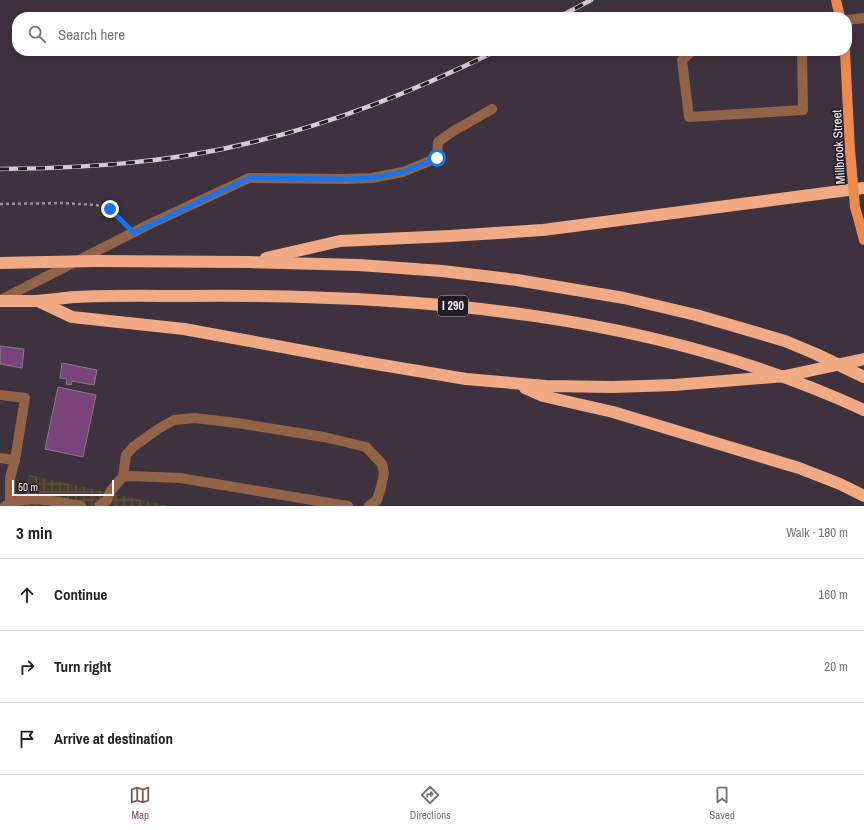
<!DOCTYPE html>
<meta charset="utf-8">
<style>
:root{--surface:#fff;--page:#f2f2f2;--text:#202124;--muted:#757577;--line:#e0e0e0;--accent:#7e5a4e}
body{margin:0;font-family:"Archivo Narrow",sans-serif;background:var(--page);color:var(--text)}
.scale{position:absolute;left:12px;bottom:10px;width:102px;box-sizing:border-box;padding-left:4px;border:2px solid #f8f0f8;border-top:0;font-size:11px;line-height:14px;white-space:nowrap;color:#f8f0f8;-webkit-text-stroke:3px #221c22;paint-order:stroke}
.stop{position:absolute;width:12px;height:12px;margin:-9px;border:3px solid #1a73e8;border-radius:50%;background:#fff}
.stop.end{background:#1a73e8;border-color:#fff;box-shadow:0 1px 4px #0008}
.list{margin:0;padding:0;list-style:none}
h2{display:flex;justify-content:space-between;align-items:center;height:52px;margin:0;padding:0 16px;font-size:17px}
h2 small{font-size:13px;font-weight:400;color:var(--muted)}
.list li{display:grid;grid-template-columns:26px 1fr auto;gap:12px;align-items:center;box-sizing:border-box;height:72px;padding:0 16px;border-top:1px solid var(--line)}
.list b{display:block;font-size:15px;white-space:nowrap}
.list em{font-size:13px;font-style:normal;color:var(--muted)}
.icon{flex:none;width:22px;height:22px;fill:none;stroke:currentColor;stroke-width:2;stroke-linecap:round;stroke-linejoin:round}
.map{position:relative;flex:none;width:864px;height:506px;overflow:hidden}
.search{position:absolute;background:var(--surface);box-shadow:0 4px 16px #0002;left:12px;right:12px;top:12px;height:44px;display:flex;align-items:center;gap:10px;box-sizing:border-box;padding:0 14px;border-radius:16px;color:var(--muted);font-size:15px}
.sheet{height:268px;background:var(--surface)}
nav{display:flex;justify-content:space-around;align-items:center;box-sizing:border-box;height:56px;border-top:1px solid var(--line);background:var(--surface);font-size:11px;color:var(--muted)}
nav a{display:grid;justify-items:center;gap:2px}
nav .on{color:var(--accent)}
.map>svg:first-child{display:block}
.industrial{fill:url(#industrial-grid)}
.building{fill:#79447a;stroke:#8a7c8a}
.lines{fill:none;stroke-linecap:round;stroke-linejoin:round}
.path{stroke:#9b919b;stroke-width:2.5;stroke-dasharray:3 3;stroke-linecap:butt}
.minor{stroke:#936348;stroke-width:10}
.major{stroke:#ec8a50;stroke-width:10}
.highway{stroke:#f1aa83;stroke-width:12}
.rail-casing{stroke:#d4cbd4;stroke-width:4.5}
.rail{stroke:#221c22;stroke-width:3;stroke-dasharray:9;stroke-linecap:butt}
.major-bridge{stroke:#ec8a50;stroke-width:10}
.highway-bridge{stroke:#f1aa83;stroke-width:12}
.route{stroke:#1a73e8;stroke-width:5}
.labels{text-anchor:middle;stroke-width:3;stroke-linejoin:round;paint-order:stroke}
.shield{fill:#221c22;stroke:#b8b0b8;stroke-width:1}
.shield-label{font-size:12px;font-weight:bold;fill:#f8f0f8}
.street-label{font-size:13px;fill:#f8f0f8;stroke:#221c22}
</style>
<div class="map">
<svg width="864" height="506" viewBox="0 0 864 506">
<defs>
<pattern id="industrial-grid" width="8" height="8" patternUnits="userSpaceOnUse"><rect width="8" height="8" fill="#483d2d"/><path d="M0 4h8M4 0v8" fill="none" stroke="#63594c"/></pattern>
</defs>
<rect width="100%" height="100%" fill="#3f323f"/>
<path class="industrial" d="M29 475 169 506H23Z"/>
<g class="building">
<rect x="74" y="14" width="19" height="3"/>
<path d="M0 346 24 349 22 368 0 364Z"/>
<path d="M62 363 97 370 94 385 72 381 71 385 66 384 67 379 60 378Z"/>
<path d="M58 387 96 395 83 457 45 449Z"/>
</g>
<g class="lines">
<path class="path" d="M0 204 63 203 96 205 110 209 125 224"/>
<g class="minor">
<path d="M847 20 864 18"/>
<path d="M692 51 682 60 689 117 803 110 802 51"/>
<path d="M0 300 150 224 249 178 345 179 372 178 403 172 437 158 438 142 452 132 492 109"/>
<path d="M0 395 25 398 15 460 10 478V503"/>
<path d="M0 458 15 460"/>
<path d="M123 477 126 455 133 447 158 429 174 420 195 418 237 423 324 437 366 447 382 464 384 473 381 487 377 500 369 506"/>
<path d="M5 506C28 493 57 502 81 506"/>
<path d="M99 506 107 500 110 492 119 481 123 477 131 476 180 478 348 506"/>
</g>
<g class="major">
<path d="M836 0 840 17"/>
<path d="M845 51 850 150"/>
<path d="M859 221 864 240"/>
</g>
<g class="highway">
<path d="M266 258 340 241 450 236 543 230 864 188"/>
<path d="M96 261 248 262 359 265 442 271 517 280 624 298 696 315 785 341 816 354 864 377"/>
<path d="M0 263 46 262"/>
<path d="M0 301C12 301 24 301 35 301 49 300 62 298 75 297 113 295 152 296 190 296 418 294 654 313 864 410"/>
<path d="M38 301 72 317 184 329 364 362 466 379 546 386 613 387 674 385"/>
<path d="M525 388 543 396 613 412 799 468 840 484 864 496"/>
</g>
<g class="rail-casing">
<g id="rail">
<path d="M559 17 591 0"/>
<path d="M0 169C84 168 168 163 249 143 335 123 417 90 496 51"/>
</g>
</g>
<use href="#rail" class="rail"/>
<path class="major-bridge" d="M850 150 855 207 859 221"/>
<g class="highway-bridge">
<path d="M46 262 96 261"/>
<path d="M674 385 785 376 864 359"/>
</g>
</g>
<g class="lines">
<path class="route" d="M110 209 134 233 249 178 345 179 372 178 403 172 437 158"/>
</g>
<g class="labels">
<rect class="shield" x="438" y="296" width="30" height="20" rx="3"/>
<g class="shield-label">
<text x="453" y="310">I 290</text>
</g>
<g class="street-label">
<text transform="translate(838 147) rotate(-93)" y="5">Millbrook Street</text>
</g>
</g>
</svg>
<div class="scale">50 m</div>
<div class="stop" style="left:437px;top:158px"></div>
<div class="stop end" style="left:110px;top:209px"></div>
<div class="search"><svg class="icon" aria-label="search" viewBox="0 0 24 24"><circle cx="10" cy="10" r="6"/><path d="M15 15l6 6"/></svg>Search here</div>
</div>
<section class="sheet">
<h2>3 min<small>Walk · 180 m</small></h2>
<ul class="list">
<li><svg class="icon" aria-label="ahead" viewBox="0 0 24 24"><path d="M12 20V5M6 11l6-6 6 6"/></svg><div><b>Continue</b></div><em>160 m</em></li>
<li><svg class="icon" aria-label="right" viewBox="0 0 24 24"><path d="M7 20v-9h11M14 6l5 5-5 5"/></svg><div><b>Turn right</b></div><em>20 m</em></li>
<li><svg class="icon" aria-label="arrive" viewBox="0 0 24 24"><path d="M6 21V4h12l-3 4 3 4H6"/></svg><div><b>Arrive at destination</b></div></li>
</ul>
</section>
<nav>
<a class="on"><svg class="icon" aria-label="map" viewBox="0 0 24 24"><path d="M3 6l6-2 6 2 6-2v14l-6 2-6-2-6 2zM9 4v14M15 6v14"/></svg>Map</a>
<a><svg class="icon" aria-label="directions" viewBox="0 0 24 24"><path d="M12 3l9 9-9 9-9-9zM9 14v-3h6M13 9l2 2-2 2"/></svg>Directions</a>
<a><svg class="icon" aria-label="saved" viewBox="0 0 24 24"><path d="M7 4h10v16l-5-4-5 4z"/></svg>Saved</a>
</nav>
